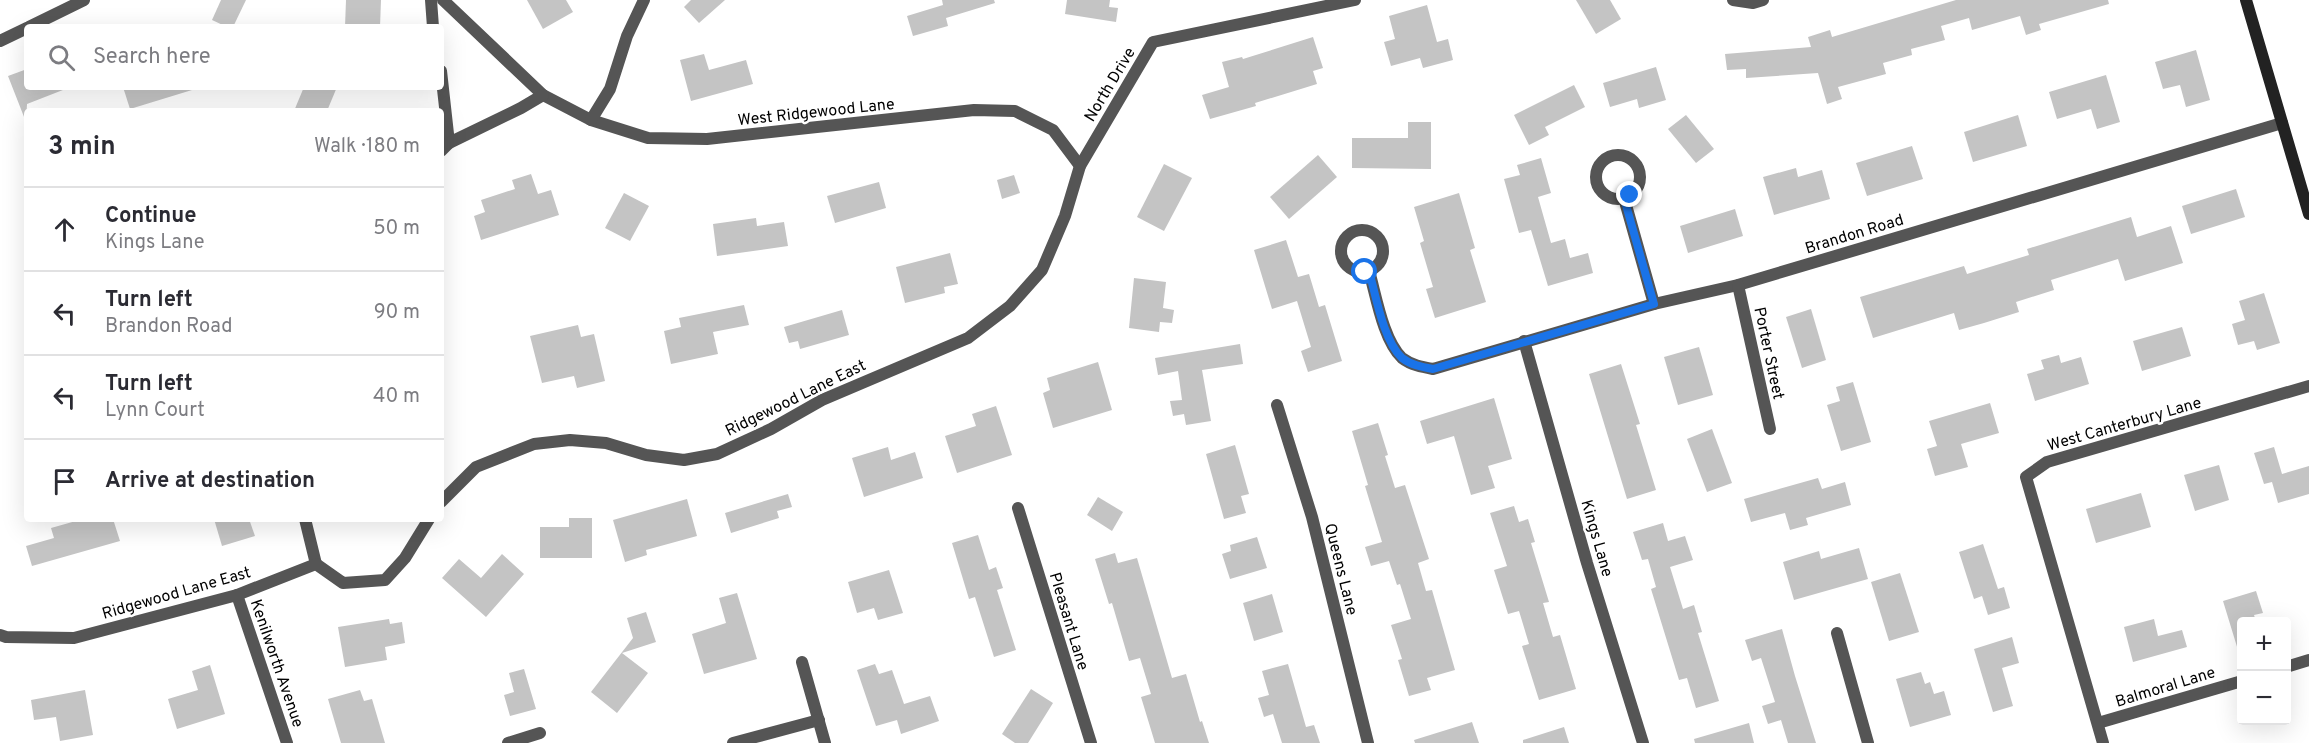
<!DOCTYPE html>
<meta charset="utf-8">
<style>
:root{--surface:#fff;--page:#f7f7f7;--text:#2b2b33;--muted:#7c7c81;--line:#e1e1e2}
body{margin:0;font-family:Overpass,sans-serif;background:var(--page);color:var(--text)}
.controls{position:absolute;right:18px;bottom:18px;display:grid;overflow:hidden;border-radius:6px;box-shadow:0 6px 24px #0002}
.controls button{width:54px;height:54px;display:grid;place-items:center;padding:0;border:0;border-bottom:2px solid var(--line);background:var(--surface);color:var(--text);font:30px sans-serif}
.stop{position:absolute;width:18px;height:18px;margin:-14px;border:4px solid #1a73e8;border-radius:50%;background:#fff}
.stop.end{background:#1a73e8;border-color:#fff;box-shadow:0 2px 6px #0008}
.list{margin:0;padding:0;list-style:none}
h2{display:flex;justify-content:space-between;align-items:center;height:78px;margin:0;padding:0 24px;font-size:26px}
h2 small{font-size:20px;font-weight:400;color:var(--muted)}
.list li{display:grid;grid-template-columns:39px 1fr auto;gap:18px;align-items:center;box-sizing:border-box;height:84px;padding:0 24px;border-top:2px solid var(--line)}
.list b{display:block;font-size:22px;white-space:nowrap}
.list p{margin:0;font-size:20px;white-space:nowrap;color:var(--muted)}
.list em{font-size:20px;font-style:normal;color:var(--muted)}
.icon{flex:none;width:33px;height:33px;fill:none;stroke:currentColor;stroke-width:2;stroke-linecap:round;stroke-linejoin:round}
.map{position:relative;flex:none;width:2309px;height:743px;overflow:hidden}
.search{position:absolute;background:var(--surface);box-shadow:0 6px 24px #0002;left:24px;top:24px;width:420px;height:66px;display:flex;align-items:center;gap:15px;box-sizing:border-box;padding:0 21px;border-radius:6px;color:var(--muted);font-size:22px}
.panel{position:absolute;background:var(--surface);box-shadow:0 6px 24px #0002;left:24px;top:108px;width:420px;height:414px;border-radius:6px}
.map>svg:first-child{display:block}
.building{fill:#c4c4c4}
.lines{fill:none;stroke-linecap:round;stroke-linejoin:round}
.street{stroke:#555;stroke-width:12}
.secondary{stroke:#222;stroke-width:12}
.route{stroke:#1a73e8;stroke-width:8}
.labels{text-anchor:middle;stroke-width:5;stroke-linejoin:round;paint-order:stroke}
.street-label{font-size:16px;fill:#000;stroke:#fff}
</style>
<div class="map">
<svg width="2309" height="743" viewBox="0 0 2309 743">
<rect width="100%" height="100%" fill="#fff"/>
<g class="building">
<path d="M221 0H246L233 27H227L212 20Z"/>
<path d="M346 0H381L380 27H345Z"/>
<path d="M527 0H566L573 12 543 29Z"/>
<path d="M691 0H725L699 23 684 7Z"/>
<path d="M942 0H994L995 3 946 18 948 26 913 36 907 16 943 5Z"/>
<path d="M1067 0H1110L1109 7 1118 8 1116 22 1065 14Z"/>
<path d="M1576 0H1610L1621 19 1596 34Z"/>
<path d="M1956 0H2108L2109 4 2039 24 2041 30 2026 35 2020 16 1972 30 1969 18 1941 26 1945 40 1911 49 1912 55 1883 63 1886 74 1838 87 1842 99 1827 104 1818 73 1746 78V69L1727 70 1725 54 1811 47 1808 37 1830 30 1832 37Z"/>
<path d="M1427 5 1437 42 1448 39 1453 60 1423 68 1420 58 1391 66 1384 42 1395 39 1389 16Z"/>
<path d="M1313 37 1323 68 1313 71 1317 84 1255 103 1256 106 1210 119 1202 95 1229 87 1222 62 1242 57 1243 59Z"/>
<path d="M2196 50 2210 100 2186 107 2180 85 2163 89 2155 62Z"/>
<path d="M704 54 709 70 746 60 753 84 691 101 680 60Z"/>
<path d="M1656 67 1666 100 1639 108 1637 99 1610 107 1603 83Z"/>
<path d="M27 69V87L68 88 27 104 26 122 8 76Z"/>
<path d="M2106 75 2120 122 2097 129 2091 109 2057 119 2049 92Z"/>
<path d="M1574 85 1585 107 1545 127 1549 135 1529 145 1514 115Z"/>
<path d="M123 87H191L192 90 130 109Z"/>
<path d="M304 87H337L327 111H294Z"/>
<path d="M1686 115 1714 149 1696 163 1668 129Z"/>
<path d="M2018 115 2027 146 1973 162 1964 132Z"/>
<path d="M1408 122H1431V169L1352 168V138H1408Z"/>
<path d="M1912 146 1923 179 1867 196 1856 163Z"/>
<path d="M1318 155 1337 177 1289 219 1270 197Z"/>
<path d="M1541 158 1551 193 1538 197 1551 243 1565 239 1570 258 1588 253 1593 273 1548 286 1531 230 1519 233 1504 179 1520 175 1517 165Z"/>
<path d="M1164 164 1192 178 1164 231 1137 217Z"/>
<path d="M1796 168 1798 177 1822 170 1830 199 1774 215 1763 177Z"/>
<path d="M531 174 538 194 551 190 559 215 481 240 474 216 485 212 481 200 515 189 512 180Z"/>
<path d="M1014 175 1020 193 1002 199 997 180Z"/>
<path d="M879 182 886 208 835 223 827 196Z"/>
<path d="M2236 189 2245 217 2191 234 2182 206Z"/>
<path d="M624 193 649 206 630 241 605 228Z"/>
<path d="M1459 193 1475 248 1470 250 1486 302 1435 318 1426 289 1433 287 1420 243 1424 241 1414 207Z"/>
<path d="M1735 209 1743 236 1688 253 1680 226Z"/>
<path d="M2131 217 2137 237 2171 226 2183 263 2125 281 2118 259 2051 280 2054 290 2016 302 2019 312 1984 323 1959 330 1954 313 1873 338 1860 297 1964 266 1967 274 2029 255 2027 249Z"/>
<path d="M756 218 757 226 784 222 788 246 717 256 713 224Z"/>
<path d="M1286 240 1298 277 1309 274 1319 307 1325 305 1342 361 1308 372 1301 351 1311 347 1297 301 1272 309 1254 250Z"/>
<path d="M950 253 958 284 944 287 945 293 905 303 896 267Z"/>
<path d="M1134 278 1166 282 1163 308 1174 310 1172 323 1160 322 1159 332 1129 328Z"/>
<path d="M2264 293 2280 343 2257 350 2254 341 2238 345 2232 324 2245 320 2239 301Z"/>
<path d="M744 305 749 325 713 332 718 354 671 364 664 331 681 327 679 318Z"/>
<path d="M1811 309 1826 360 1802 368 1786 317Z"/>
<path d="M842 310 849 335 800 349 798 341 789 343 784 327Z"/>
<path d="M578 325 581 337 594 334 605 381 577 388 574 376 542 383 530 336Z"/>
<path d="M2182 327 2191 356 2142 371 2133 341Z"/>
<path d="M1240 344 1243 364 1202 370 1211 421 1186 425 1184 414 1173 416 1170 401 1182 400 1178 371 1158 375 1155 358Z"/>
<path d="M1699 347 1713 395 1678 405 1664 357Z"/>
<path d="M2059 355 2061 363 2081 357 2089 384 2035 401 2027 374 2044 369 2041 360Z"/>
<path d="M1098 362 1112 410 1053 428 1043 393 1050 390 1047 378Z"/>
<path d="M1621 364 1640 424 1636 425 1656 490 1627 499 1589 374Z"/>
<path d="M1853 382 1871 442 1841 451 1827 405 1840 401 1836 387Z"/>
<path d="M1494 398 1512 459 1488 466 1495 488 1471 495 1454 436 1427 444 1420 421Z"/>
<path d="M1990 403 1999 433 1961 444 1968 467 1935 476 1927 449 1937 446 1929 421Z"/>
<path d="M996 406 1012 455 957 473 945 436 976 426 972 414Z"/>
<path d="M1378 423 1388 455 1385 456 1395 488 1405 485 1429 559 1418 563 1426 591 1432 590 1455 670 1427 678 1431 690 1409 696 1398 660 1402 659 1391 625 1411 619 1400 584 1397 585 1389 561 1371 566 1365 547 1382 542 1365 486 1368 485 1352 431Z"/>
<path d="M1712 429 1732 483 1707 492 1687 439Z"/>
<path d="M1235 445 1249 494 1241 496 1246 513 1224 519 1206 454Z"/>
<path d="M888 447 891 460 915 452 923 478 864 497 852 458Z"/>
<path d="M2274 447 2282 474 2309 466V494L2278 503 2272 482 2264 484 2254 453Z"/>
<path d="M2219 465 2229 500 2195 511 2184 475Z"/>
<path d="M1818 478 1822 489 1845 482 1851 505 1806 518 1808 525 1790 530 1785 513 1751 522 1744 499Z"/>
<path d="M2141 493 2151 527 2096 543 2086 509Z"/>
<path d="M788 494 792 507 777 511 779 518 731 533 725 513Z"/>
<path d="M1098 497 1123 512 1112 531 1087 515Z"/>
<path d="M687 499 697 536 646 550 647 555 625 562 613 520Z"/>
<path d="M1514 506 1519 522 1528 519 1535 542 1531 543 1549 602 1543 603 1553 637 1560 635 1576 689 1539 700 1522 646 1529 644 1519 611 1508 614 1494 570 1507 566 1490 513Z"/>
<path d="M569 518H592V558H540V527H569Z"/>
<path d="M83 519H113L120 541 32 566 26 546 54 538 51 528Z"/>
<path d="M214 519H249L255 536 222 546Z"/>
<path d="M1663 523 1668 541 1685 536 1693 560 1670 567 1683 609 1694 605 1702 632 1698 633 1719 701 1696 708 1687 678 1679 680 1651 589 1656 587 1648 559 1642 560 1633 532Z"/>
<path d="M978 535 989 570 996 567 1003 588 997 590 1016 650 994 657 975 597 969 599 952 543Z"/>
<path d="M1257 537 1267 568 1230 579 1222 554 1231 551 1230 545Z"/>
<path d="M1983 544 1998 589 2004 587 2010 608 1988 615 1982 596 1974 599 1959 552Z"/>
<path d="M1859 548 1868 579 1794 600 1783 562 1819 551 1821 559Z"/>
<path d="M1115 553 1118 563 1137 558 1172 678 1186 674 1200 722 1202 721 1209 743H1155L1141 697 1151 694 1140 658 1129 661 1112 603 1109 604 1095 559Z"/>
<path d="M502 554 524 574 486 617 442 578 459 559 481 578Z"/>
<path d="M889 570 903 613 878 620 874 608 857 613 848 582Z"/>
<path d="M1900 573 1919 632 1889 641 1871 582Z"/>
<path d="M2256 591 2263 613 2254 615 2256 621H2241V650H2238L2223 601Z"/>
<path d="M737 593 757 659 704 674 692 634 726 623 719 598Z"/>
<path d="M1272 594 1283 632 1254 641 1243 603Z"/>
<path d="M646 612 656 642 622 653 648 673 617 713 591 692 633 638 627 618Z"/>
<path d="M389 619 390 624 402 622 405 643 385 647 387 660 345 667 338 627Z"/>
<path d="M2154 619 2158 636 2182 630 2187 647 2133 662 2124 627Z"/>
<path d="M1782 629 1795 676 1816 743H1788L1781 720 1768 724 1762 706 1775 702 1761 658 1752 661 1745 640Z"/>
<path d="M2012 637 2019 663 2002 668 2013 706 1993 712 1974 649Z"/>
<path d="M875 664 879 674 892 670 904 704 930 696 939 721 901 734 897 720 876 726 857 670Z"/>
<path d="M1288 664 1306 727 1314 725 1320 743H1282L1273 714 1264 717 1258 698 1269 695 1262 671Z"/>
<path d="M210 665 225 714 177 729 168 699 198 690 192 671Z"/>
<path d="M524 669 536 709 510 716 504 695 514 692 509 673Z"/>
<path d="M1921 672 1925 684 1930 682 1934 694 1944 691 1951 715 1910 727 1896 679Z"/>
<path d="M1031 689 1053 703 1028 743H1015L1002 734Z"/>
<path d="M85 690 93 735 60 741 56 717 34 720 31 700Z"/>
<path d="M360 690 364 701 372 699 385 743H341L328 699Z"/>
<path d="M1472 722 1479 743H1415L1414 740Z"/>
<path d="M1749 723 1754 743H1695L1694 739Z"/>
<path d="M1564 727 1569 743H1523V740Z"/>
</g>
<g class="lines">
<g class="street">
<path d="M431 0 433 27"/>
<path d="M443 0 543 95 591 120 648 138 707 139 974 110 1015 111 1053 130 1080 166"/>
<path d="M1733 0 1753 3 1763 0"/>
<path d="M29 27 84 0"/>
<path d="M0 41 27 28"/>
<path d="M441 71 449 143 441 151"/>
<path d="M591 120 610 89 627 36 644 0"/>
<path d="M449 143 521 108 543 95"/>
<circle cx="1618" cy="177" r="22"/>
<path d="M1624 198 1654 304"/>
<circle cx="1362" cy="251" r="21"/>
<path d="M1369 271C1376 295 1383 340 1402 358 1411 365 1422 367 1433 369L1654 304 1738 285 2282 123"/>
<path d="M1738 285 1770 429"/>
<path d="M1524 341 1587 563 1643 743"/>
<path d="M1277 405 1312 517 1368 743"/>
<path d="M441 502 476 467 534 444 570 440 606 443 646 455 684 460 717 454 771 429 822 400 968 338 1010 306 1042 270 1065 216 1080 166 1153 42 1355 0"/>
<path d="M1018 508 1091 743"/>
<path d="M305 519 316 564"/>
<path d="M237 595 287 743"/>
<path d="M1837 633 1868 743"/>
<path d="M0 635 6 637 74 638 237 595 316 564 343 583 385 580 405 558 429 519"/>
<path d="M802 662 825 743"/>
<path d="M2286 667 2309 660"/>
<path d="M2098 723 2242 681"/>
<path d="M508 743 540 733"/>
<path d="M733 743 819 720"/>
<path d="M2103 743 2026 477 2047 462 2309 386"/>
</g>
<path class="secondary" d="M2246 0 2309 214"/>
</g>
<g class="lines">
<path class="route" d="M1365 272 1369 271C1376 296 1383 340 1402 358 1411 365 1422 367 1433 369L1654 304 1624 198 1630 195"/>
</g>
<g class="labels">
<g class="street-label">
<text transform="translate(1109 84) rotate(-59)" y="6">North Drive</text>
<text transform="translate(816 111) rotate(-6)" y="6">West Ridgewood Lane</text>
<text transform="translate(1854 233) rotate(-17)" y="6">Brandon Road</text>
<text transform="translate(1770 353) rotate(78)" y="6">Porter Street</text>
<text transform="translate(795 397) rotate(-26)" y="6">Ridgewood Lane East</text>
<text transform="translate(2124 423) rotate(-16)" y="6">West Canterbury Lane</text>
<text transform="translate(1598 538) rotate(74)" y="6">Kings Lane</text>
<text transform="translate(1342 569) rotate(76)" y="6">Queens Lane</text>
<text transform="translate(176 592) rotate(-16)" y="6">Ridgewood Lane East</text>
<text transform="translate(1070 621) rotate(73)" y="6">Pleasant Lane</text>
<text transform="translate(278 663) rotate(71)" y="6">Kenilworth Avenue</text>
<text transform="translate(2165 686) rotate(-17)" y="6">Balmoral Lane</text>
</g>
</g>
</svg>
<div class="controls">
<button>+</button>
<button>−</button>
</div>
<div class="stop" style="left:1365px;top:272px"></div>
<div class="stop end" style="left:1630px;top:195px"></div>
<div class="search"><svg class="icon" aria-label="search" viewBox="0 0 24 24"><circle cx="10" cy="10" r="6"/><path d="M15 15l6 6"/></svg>Search here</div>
<section class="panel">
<h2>3 min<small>Walk · 180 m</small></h2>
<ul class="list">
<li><svg class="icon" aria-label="ahead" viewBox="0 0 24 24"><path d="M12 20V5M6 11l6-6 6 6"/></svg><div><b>Continue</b><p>Kings Lane</p></div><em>50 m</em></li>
<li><svg class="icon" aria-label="left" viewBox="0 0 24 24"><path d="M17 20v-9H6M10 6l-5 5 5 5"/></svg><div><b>Turn left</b><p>Brandon Road</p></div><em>90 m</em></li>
<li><svg class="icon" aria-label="left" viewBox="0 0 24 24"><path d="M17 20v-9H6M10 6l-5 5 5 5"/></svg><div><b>Turn left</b><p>Lynn Court</p></div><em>40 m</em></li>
<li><svg class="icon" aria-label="arrive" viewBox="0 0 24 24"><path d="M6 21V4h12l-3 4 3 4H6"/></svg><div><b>Arrive at destination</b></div></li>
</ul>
</section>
</div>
